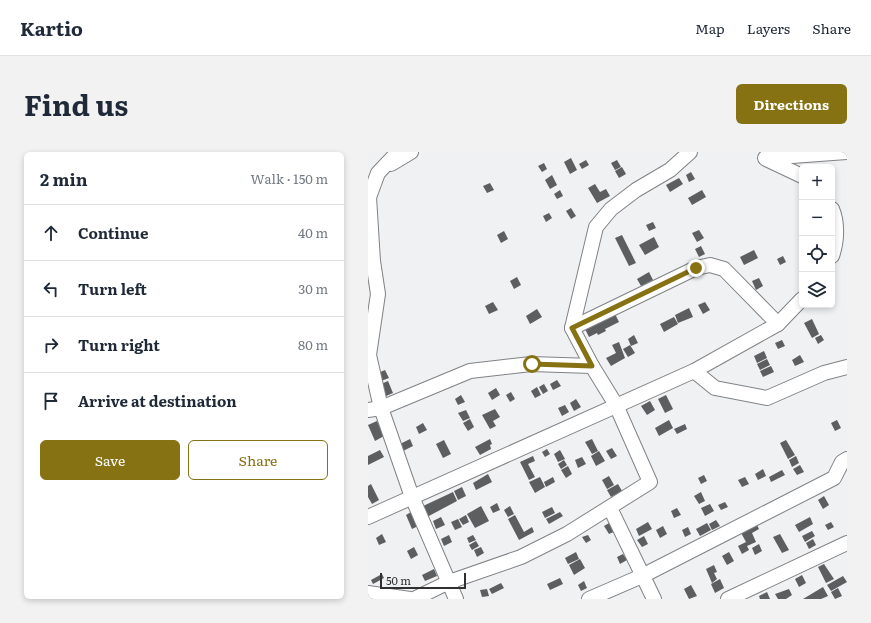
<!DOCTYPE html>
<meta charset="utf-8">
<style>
:root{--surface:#fff;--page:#f2f2f3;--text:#1f2937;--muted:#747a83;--line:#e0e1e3;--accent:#867213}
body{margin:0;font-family:Literata,serif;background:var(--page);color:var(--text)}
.controls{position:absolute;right:12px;top:12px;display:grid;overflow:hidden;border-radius:6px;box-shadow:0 2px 6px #0003}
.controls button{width:36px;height:36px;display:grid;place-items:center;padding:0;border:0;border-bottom:1px solid var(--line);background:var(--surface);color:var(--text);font:20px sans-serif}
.scale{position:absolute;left:12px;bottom:10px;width:86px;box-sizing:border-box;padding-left:4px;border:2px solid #303031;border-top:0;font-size:11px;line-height:14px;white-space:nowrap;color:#303031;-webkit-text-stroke:3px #eff1f3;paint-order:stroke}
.stop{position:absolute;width:12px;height:12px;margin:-9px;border:3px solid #867213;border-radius:50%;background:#fff}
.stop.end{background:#867213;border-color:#fff;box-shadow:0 1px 4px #0008}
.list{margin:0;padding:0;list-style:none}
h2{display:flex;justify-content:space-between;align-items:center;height:52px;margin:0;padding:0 16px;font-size:17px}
h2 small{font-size:13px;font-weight:400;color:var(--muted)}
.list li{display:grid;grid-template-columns:26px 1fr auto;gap:12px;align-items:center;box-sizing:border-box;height:56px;padding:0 16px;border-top:1px solid var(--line)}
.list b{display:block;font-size:15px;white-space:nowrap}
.list em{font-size:13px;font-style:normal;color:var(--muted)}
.actions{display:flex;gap:8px;padding:12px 16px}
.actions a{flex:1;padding:9px 0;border:1px solid var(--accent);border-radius:6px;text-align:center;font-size:14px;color:var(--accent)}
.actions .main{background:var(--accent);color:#fff}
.icon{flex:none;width:22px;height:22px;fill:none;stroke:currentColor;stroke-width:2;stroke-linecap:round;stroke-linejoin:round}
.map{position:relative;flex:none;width:479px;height:447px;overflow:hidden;border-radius:6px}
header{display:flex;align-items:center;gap:24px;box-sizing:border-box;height:56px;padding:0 20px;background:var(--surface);border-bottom:1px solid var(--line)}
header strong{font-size:19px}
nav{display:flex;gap:22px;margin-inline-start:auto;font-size:14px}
.intro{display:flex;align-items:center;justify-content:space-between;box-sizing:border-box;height:96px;padding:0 24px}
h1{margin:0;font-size:28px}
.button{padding:10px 18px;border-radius:6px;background:var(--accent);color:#fff;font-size:14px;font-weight:700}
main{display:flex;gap:24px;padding:0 24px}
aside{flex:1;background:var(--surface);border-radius:6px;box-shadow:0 2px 6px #0003}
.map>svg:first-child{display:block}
.building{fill:#5c5e60}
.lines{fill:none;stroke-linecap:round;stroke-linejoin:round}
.minor-casing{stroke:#808285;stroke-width:16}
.minor{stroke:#fff;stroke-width:14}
.route{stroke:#867213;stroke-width:5}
</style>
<header>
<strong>Kartio</strong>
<nav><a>Map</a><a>Layers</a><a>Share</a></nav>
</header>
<div class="intro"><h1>Find us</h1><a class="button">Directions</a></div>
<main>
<aside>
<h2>2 min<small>Walk · 150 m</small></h2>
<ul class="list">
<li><svg class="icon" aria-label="ahead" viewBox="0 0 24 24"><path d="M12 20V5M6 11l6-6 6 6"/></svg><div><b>Continue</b></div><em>40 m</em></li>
<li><svg class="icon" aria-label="left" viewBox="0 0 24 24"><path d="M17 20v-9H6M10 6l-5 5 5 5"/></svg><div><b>Turn left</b></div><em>30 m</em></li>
<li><svg class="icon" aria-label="right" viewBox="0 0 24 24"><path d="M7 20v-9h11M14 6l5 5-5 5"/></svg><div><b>Turn right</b></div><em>80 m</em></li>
<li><svg class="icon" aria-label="arrive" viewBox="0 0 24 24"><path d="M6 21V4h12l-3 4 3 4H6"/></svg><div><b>Arrive at destination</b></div></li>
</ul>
<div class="actions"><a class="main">Save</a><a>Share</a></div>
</aside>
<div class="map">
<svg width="479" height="447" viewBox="0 0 479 447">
<rect width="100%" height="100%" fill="#eff1f3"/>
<g class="building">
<path d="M203 6 209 18 202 22 196 10Z"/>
<path d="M218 8 221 13 214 17 211 12Z"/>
<path d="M249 8 253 15 247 18 243 11Z"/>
<path d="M176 11 179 17 174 20 170 14Z"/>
<path d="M254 15 258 22 251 26 247 19Z"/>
<path d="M323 20 327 27 321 30 318 23Z"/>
<path d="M184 23 189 33 182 37 177 28Z"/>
<path d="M311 26 315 32 302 40 298 33Z"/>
<path d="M122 31 126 38 119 41 115 34Z"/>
<path d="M227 32 232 40 238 37 242 44 229 51 220 36Z"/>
<path d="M192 38 195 44 189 47 186 42Z"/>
<path d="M334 38 338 45 324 53 320 46Z"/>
<path d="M203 56 208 64 203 67 198 59Z"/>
<path d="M181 61 184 66 178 70 175 64Z"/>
<path d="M285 70 288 76 281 79 278 73Z"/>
<path d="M331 78 336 86 329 90 324 81Z"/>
<path d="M136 79 140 87 133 91 129 83Z"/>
<path d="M254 83 268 111 261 114 247 86Z"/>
<path d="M286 85 291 95 277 103 271 93Z"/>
<path d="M333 94 337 102 331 105 327 97Z"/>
<path d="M386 98 390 106 376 113 372 105Z"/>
<path d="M415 104 418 110 412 113 409 107Z"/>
<path d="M281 120 285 128 273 134 269 127Z"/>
<path d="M149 125 153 133 146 137 142 129Z"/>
<path d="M391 126 395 134 388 138 384 129Z"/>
<path d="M125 150 130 158 121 162 117 154Z"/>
<path d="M337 150 342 158 335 162 330 153Z"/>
<path d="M321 156 325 165 310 171 307 163Z"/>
<path d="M169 157 174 165 162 172 158 164Z"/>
<path d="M247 162 251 170 237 177 238 179 230 183 229 181 221 185 217 177Z"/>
<path d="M306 165 310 172 296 180 292 172Z"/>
<path d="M444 167 451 182 444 186 436 171Z"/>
<path d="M266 183 270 191 263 194 260 187Z"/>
<path d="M453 183 456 188 450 192 447 186Z"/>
<path d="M414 188 417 194 410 197 407 191Z"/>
<path d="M251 190 257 206 243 214 238 206 248 201 244 193Z"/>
<path d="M262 193 267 201 260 205 255 197Z"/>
<path d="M396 199 399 206 389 211 386 204Z"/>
<path d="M432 203 436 210 427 214 424 208Z"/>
<path d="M399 207 402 213 392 218 389 212Z"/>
<path d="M403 214 406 220 395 225 392 219Z"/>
<path d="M17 218 21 226 13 229 10 221Z"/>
<path d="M189 228 193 234 185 238 182 232Z"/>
<path d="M20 229 25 241 18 244 13 232Z"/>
<path d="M176 232 180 239 175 242 171 235Z"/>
<path d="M169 235 173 243 167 246 163 239Z"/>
<path d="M128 236 132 243 124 248 120 241Z"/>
<path d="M143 240 147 247 142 250 138 243Z"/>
<path d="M93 243 97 250 90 253 87 247Z"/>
<path d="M298 243 305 257 297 261 290 247Z"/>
<path d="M208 247 213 255 206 259 202 251Z"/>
<path d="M282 249 287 258 279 263 273 254Z"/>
<path d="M197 253 201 260 194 264 190 256Z"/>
<path d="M127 257 132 265 125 269 128 274 122 277 114 263Z"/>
<path d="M98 258 102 266 95 269 90 261Z"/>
<path d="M102 267 106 275 100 279 95 271Z"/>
<path d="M301 268 305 276 291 284 287 276Z"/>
<path d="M469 268 473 276 467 279 463 271Z"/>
<path d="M9 269 16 284 7 289 0 273Z"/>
<path d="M55 271 59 278 51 282 48 275Z"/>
<path d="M317 272 319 277 309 282 306 277Z"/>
<path d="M42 287 45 294 35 299 32 292Z"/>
<path d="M122 287 124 292 122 293 123 297 112 303 107 295Z"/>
<path d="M224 287 230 299 224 302 217 290Z"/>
<path d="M76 288 83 302 75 306 68 292Z"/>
<path d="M418 288 427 303 420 307 412 291Z"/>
<path d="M244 296 249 304 243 307 238 299Z"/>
<path d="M179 297 182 302 177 305 174 300Z"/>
<path d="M12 298 16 305 0 313V304Z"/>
<path d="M192 298 197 307 190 310 186 302Z"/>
<path d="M231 299 237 309 228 314 223 304Z"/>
<path d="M165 304 167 309 160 312 167 325 161 328 152 310Z"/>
<path d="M428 304 431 311 424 315 421 308Z"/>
<path d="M214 305 218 312 210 316 207 308Z"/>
<path d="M196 308 199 313 193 317 190 312Z"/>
<path d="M432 313 436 320 429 323 425 317Z"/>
<path d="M200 314 204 322 198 326 193 318Z"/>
<path d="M395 317 398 324 390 328 387 322Z"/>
<path d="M414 318 417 323 403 330 401 325Z"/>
<path d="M120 322 124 330 108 338 105 331Z"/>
<path d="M336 323 339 329 333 332 330 326Z"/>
<path d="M241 324 246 333 239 337 234 328Z"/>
<path d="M172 325 177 335 167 341 161 330Z"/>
<path d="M185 325 187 330 178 335 176 330Z"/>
<path d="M377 325 381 332 374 335 370 328Z"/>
<path d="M3 332 11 348 4 352 0 345V334Z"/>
<path d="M250 332 254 339 243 345 239 338Z"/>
<path d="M94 335 98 344 90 348 86 339Z"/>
<path d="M85 340 89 349 59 365 53 355Z"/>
<path d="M333 340 337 349 331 352 326 344Z"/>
<path d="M456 344 461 353 455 357 450 348Z"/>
<path d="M357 350 360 355 353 358 350 353Z"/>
<path d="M129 351 132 358 125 361 122 355Z"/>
<path d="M342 352 346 359 337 364 333 356Z"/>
<path d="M113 354 121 369 107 376 99 362Z"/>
<path d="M142 354 146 362 140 365 136 358Z"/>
<path d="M184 355 187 361 177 366 174 360Z"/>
<path d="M309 356 313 363 306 366 303 359Z"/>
<path d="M43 360 50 374 44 377 38 363Z"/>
<path d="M192 360 195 364 181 372 178 367Z"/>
<path d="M98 363 101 370 95 373 91 367Z"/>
<path d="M147 363 156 380 164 375 166 380 151 388 140 367Z"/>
<path d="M73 365 77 373 68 377 65 369Z"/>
<path d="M442 365 445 372 431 380 427 373Z"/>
<path d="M90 367 94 375 87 378 83 370Z"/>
<path d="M348 368 352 374 344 378 341 372Z"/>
<path d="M243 370 248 379 241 382 236 374Z"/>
<path d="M280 370 284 377 271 384 268 377Z"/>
<path d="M463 370 466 375 460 378 457 373Z"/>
<path d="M339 371 343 378 332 384 328 377Z"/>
<path d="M388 371 391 377 384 381 388 390 379 394 381 398 374 402 370 394 378 390 372 379Z"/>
<path d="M295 374 299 382 292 386 288 378Z"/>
<path d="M320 375 323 382 317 385 314 378Z"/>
<path d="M444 379 447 384 437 390 434 384Z"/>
<path d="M14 382 18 390 11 393 8 386Z"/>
<path d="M412 382 421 398 414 401 405 385Z"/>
<path d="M81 383 84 390 76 394 73 387Z"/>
<path d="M105 383 108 388 101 391 99 386Z"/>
<path d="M220 383 223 388 218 391 214 385Z"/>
<path d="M276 384 280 392 274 395 269 388Z"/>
<path d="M445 387 448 393 441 397 438 391Z"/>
<path d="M108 389 111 394 104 398 101 393Z"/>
<path d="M391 392 394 399 387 403 384 396Z"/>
<path d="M46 395 50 403 43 407 39 399Z"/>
<path d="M113 395 116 401 109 405 106 398Z"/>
<path d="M208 400 211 407 200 412 197 406Z"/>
<path d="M361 400 366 409 359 413 354 404Z"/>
<path d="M255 402 259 408 252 412 249 405Z"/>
<path d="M212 407 217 416 206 423 201 413Z"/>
<path d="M456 412 466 427 458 431 450 415Z"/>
<path d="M346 413 349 420 346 421 349 427 344 431 338 417Z"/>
<path d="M66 417 69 424 57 429 54 423Z"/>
<path d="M14 422 16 426 5 432 3 428Z"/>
<path d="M434 423 438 431 431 435 427 427Z"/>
<path d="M475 424 479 430 463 439 459 433Z"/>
<path d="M192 426 195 432 182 438 179 432Z"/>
<path d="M352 427 356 436 347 441 343 432Z"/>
<path d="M216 429 219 436 213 439 210 433Z"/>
<path d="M133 431 136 436 124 442 121 437Z"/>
<path d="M323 433 329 444 321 447 316 437Z"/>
<path d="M455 435 460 444 453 447H435Z"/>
<path d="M470 436 474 444 467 447 463 440Z"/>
<path d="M119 437 121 444 114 445 112 438Z"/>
<path d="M421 437 424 443 418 447H410L407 442Z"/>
<path d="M399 440 402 447H392L391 444Z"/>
</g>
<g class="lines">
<g class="minor-casing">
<g id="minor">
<path d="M397 6 479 0"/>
<path d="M398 7 434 24"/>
<path d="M23 12 43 0"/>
<path d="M1 45 5 109 10 142 1 203 13 256 44 345 88 447"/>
<path d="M0 48 10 21 30 0"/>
<path d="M464 57C470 71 469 90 464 104"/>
<path d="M204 176 328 116 342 113 356 117 410 172"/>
<path d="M224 214 204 176 228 75 243 57 268 38 302 18 322 0"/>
<path d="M326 219 347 236 399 246 456 221 479 215"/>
<path d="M0 258 13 256 102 219 163 212 224 214 248 253 282 330 199 382 153 405 81 430 46 447"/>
<path d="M242 356 286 447"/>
<path d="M0 365 326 219 410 172 434 147"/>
<path d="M0 441 42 447"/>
<path d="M221 447 274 424 466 326 474 310 479 307"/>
<path d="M360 447 479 391"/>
</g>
</g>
<use href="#minor" class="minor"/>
</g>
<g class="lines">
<path class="route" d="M164 212 224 214 204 176 328 116"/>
</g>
</svg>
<div class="controls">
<button>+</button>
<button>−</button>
<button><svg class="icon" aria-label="locate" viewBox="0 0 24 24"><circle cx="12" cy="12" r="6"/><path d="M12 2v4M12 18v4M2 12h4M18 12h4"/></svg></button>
<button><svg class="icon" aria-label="layers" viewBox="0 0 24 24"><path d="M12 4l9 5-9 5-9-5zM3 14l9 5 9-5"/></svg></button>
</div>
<div class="scale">50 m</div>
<div class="stop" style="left:164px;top:212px"></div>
<div class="stop end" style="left:328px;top:116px"></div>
</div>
</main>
